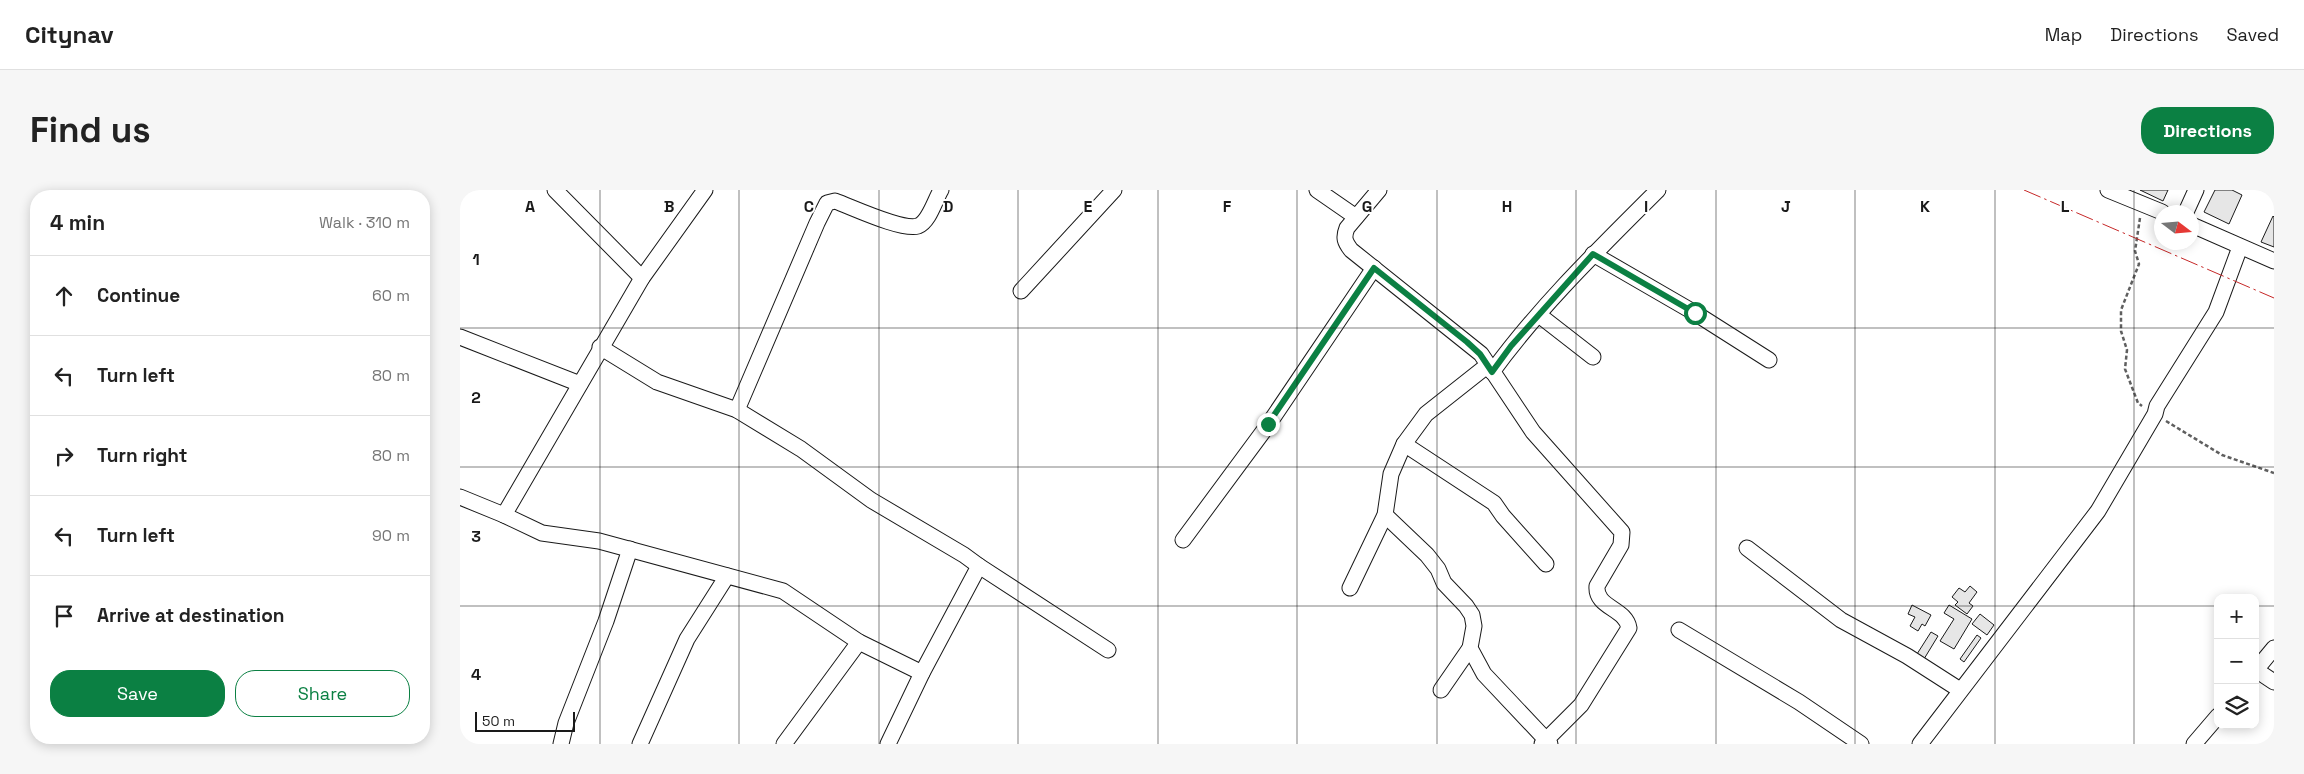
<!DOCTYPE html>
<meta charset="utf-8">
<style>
:root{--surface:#fff;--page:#f6f6f6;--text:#222;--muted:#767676;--line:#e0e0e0;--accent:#0b8043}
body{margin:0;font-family:"Space Grotesk",sans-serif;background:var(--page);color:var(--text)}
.controls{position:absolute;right:15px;bottom:15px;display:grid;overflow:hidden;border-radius:10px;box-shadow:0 2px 12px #0003}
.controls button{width:45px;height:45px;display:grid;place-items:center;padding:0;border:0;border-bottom:1px solid var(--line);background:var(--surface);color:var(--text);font:25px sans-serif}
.compass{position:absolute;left:1694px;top:15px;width:45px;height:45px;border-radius:50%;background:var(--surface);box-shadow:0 2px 12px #0003;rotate:106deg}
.scale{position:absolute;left:15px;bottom:12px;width:100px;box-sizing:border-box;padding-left:5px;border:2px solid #1a1a1a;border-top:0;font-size:14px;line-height:18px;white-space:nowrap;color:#1a1a1a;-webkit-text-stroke:4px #fff;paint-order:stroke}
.stop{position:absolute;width:15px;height:15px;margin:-11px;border:4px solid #0b8043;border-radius:50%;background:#fff}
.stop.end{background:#0b8043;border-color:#fff;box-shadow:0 1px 5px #0008}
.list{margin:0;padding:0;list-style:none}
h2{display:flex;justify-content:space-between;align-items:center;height:65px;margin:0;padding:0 20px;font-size:21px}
h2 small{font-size:16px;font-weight:400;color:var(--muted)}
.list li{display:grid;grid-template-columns:32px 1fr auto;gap:15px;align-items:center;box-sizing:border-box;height:80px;padding:0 20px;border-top:1px solid var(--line)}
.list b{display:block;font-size:19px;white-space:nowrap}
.list em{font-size:16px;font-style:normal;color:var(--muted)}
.actions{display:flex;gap:10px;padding:15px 20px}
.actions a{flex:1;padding:11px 0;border:1px solid var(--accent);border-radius:20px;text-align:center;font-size:18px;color:var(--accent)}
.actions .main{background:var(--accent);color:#fff}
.icon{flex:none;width:28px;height:28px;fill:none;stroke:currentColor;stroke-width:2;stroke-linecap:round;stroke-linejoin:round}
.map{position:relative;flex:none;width:1814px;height:554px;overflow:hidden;border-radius:20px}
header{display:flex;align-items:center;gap:30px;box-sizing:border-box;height:70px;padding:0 25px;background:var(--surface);border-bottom:1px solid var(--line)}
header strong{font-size:24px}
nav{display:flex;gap:28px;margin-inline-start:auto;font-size:18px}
.intro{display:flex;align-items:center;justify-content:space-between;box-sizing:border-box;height:120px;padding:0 30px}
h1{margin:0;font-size:35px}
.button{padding:12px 22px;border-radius:20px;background:var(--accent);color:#fff;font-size:18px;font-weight:700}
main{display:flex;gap:30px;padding:0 30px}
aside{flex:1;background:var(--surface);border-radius:20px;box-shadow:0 2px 12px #0003}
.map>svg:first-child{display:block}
.building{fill:#e6e6e6;stroke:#1a1a1a}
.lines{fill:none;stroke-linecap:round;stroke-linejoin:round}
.minor-casing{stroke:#1a1a1a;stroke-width:17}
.path{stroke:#5f5f5f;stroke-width:2.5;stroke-dasharray:4 2.5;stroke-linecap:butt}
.minor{stroke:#fff;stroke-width:15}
.power{stroke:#c62828;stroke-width:1;stroke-dasharray:18 4 2.5 4;stroke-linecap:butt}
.route{stroke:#0b8043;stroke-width:6}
.grid{fill:none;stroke:#1a1a1a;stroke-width:1;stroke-opacity:0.55}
.grid-label{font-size:16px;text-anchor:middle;font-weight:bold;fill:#1a1a1a;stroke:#fff;stroke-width:4;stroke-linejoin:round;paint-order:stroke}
</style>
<header>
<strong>Citynav</strong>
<nav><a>Map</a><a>Directions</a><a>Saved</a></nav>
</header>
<div class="intro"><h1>Find us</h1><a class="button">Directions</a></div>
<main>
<aside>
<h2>4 min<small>Walk · 310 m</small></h2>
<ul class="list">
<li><svg class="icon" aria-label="ahead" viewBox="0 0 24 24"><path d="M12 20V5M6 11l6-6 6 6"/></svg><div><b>Continue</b></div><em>60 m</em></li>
<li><svg class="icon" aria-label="left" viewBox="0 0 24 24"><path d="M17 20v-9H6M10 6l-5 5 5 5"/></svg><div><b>Turn left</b></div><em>80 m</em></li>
<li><svg class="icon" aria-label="right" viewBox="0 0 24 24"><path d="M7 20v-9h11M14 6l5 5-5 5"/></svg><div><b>Turn right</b></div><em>80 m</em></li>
<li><svg class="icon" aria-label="left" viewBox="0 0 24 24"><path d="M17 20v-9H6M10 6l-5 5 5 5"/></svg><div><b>Turn left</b></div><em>90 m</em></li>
<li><svg class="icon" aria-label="arrive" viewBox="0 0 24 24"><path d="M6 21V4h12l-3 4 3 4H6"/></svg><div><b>Arrive at destination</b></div></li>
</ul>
<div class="actions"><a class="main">Save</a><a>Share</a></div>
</aside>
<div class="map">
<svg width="1814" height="554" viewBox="0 0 1814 554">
<rect width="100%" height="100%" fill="#fff"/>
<g class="building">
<path d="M1680 0H1708L1703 11Z"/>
<path d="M1755 0H1772L1782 5 1769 34 1744 22Z"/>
<path d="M1813 26 1814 27V57L1801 52Z"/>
<path d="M1510 396 1517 402 1509 413 1513 416 1507 424 1495 415 1498 412 1492 407 1499 398 1505 402Z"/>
<path d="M1452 415 1471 425 1465 436 1462 434 1458 441 1450 436 1455 427 1448 424Z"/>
<path d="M1489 415 1512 429 1494 459 1480 451 1494 429 1484 423Z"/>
<path d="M1520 424 1534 435 1527 445 1512 434Z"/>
<path d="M1471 442 1478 446 1464 469 1457 464Z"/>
<path d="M1517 445 1521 448 1504 472 1500 469Z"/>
</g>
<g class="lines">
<g class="minor-casing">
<g id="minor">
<path d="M95 0 182 88"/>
<path d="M245 0 182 88 44 325 82 343 139 351 323 401 399 452 462 483"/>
<path d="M857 0 896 27"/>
<path d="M919 0 887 38C883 48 885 52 891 60L1021 164 1073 242 1162 342 1161 355 1137 396C1135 418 1166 418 1169 438L1121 515 1082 554"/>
<path d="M1648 0 1702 22"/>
<path d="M1726 22 1736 0"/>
<path d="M1732 35 1814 71"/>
<path d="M1133 64 1235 123 1309 170"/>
<path d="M561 101 654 0"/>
<path d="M1079 125 1133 167"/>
<path d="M0 147 120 194"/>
<path d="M140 157 197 192 277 220 341 259 411 310 504 365 519 376 462 483 428 554"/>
<path d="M1032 182C1080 116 1140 58 1198 0"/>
<path d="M277 220 357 33 367 13 375 11C392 17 442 41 458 36 469 32 475 10 481 0"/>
<path d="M944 254 1034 313 1043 326 1086 374"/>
<path d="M0 307 44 325"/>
<path d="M925 325 967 365 978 379 984 393 1006 416 1012 425 1014 436 1010 458 1024 484 1090 554"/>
<path d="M723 350 808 235 914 78"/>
<path d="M1287 358 1381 430 1447 466 1500 500"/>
<path d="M519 376 648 460"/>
<path d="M890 398 925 325 931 284 944 254 966 224 1028 175"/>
<path d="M1219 440 1339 512 1401 554"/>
<path d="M1796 480 1814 492"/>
<path d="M1795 481 1814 458"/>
<path d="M981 500 1010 458"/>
<path d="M101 554 106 533 146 431 170 359"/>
<path d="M180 554 227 449 267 386"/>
<path d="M324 554 399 452"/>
<path d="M1460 554 1638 321 1695 224 1697 216 1756 122 1780 57"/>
<path d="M1734 554 1758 526"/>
</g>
</g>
<g class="path">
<path d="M1680 28 1675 61 1679 74 1661 120V141L1667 160 1665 179 1678 213 1682 216"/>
<path d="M1706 231 1762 265 1814 283"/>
</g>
<use href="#minor" class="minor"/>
<path class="power" d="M1564 0 1814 108"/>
</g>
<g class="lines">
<path class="route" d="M808 234 914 78 1007 152 1020 164 1032 182 1051 156 1133 64 1235 123"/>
</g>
<path class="grid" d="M140 0V554M279 0V554M419 0V554M558 0V554M698 0V554M837 0V554M977 0V554M1116 0V554M1256 0V554M1395 0V554M1535 0V554M1674 0V554M0 138H1814M0 277H1814M0 416H1758M1795 416H1814"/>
<g class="grid-label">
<text x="70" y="22">A</text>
<text x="209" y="22">B</text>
<text x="349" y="22">C</text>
<text x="488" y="22">D</text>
<text x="628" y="22">E</text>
<text x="767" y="22">F</text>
<text x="907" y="22">G</text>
<text x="1047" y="22">H</text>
<text x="1186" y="22">I</text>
<text x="1326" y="22">J</text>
<text x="1465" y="22">K</text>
<text x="1605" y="22">L</text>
<text x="16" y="75">1</text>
<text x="16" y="213">2</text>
<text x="16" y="352">3</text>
<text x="16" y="490">4</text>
</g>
</svg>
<div class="controls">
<button>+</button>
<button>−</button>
<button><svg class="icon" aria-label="layers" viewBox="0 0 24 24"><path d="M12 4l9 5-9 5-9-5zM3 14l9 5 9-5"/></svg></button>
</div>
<svg class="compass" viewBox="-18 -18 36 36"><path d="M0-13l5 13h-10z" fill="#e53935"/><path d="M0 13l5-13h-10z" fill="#767676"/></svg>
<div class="scale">50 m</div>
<div class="stop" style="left:1235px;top:123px"></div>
<div class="stop end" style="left:808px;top:234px"></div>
</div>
</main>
